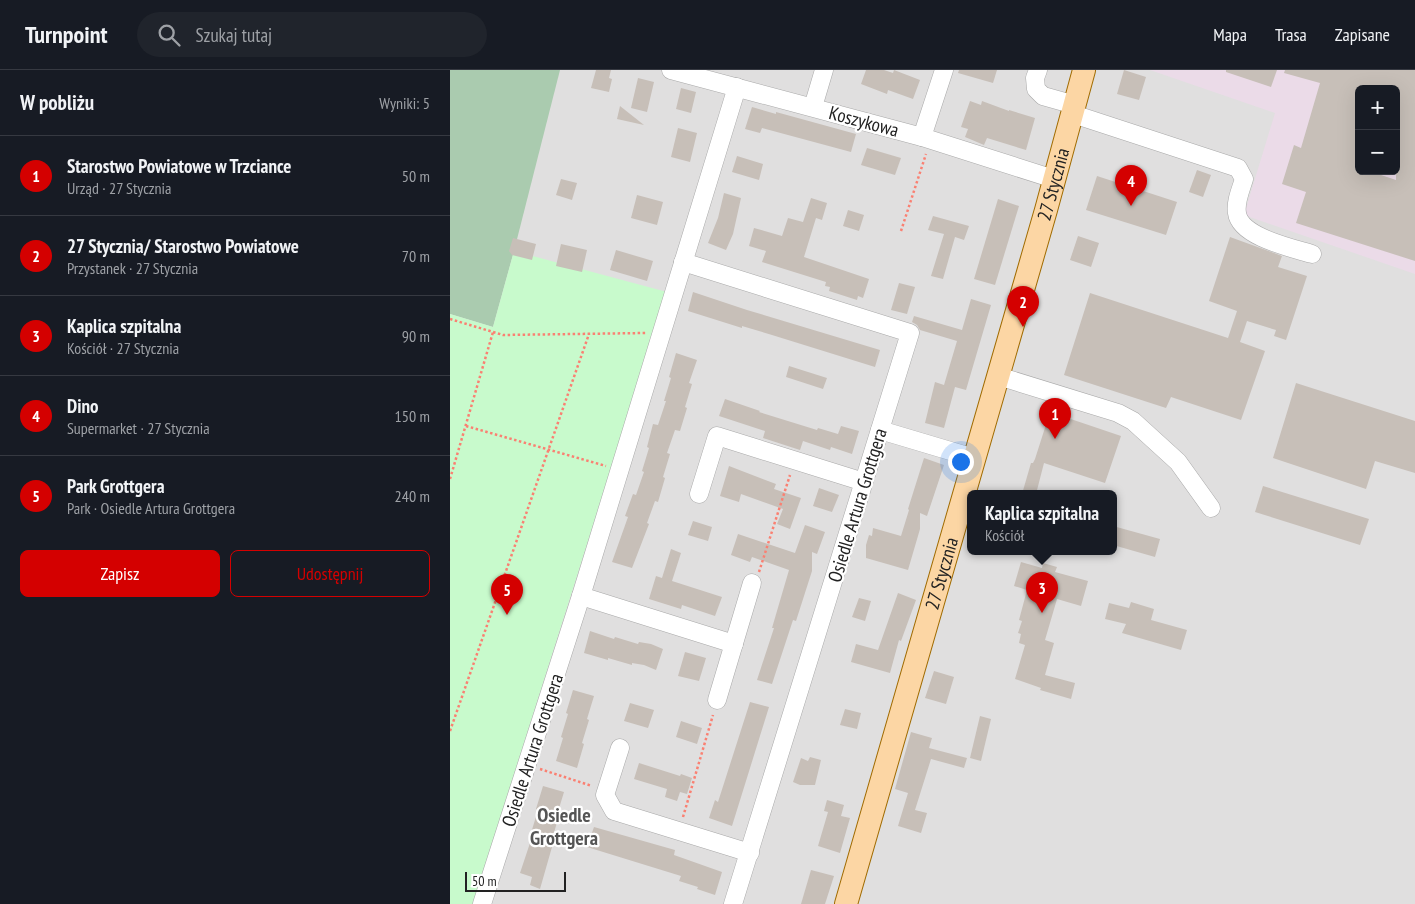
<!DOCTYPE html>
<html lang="pl">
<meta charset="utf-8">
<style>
:root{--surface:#171b24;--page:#20242c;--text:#f1f3f6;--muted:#9ea1a6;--line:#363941;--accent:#d40000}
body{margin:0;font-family:"PT Sans Narrow",sans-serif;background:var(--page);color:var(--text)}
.controls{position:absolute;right:15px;top:15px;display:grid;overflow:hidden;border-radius:8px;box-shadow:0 5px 20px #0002}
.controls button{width:45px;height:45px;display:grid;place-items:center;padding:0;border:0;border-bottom:1px solid var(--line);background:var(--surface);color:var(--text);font:25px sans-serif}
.scale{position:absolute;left:15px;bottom:12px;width:101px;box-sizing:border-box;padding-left:5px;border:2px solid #222;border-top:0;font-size:14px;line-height:18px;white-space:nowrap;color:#222;-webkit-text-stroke:4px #fff;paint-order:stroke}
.you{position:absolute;left:510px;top:391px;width:18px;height:18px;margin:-12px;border:4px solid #fff;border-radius:50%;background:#1a73e8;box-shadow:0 0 0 8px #1a73e833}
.badge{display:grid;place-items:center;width:32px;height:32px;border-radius:50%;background:var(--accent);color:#fff;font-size:16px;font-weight:700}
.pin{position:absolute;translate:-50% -41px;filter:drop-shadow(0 1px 2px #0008)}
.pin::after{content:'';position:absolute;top:26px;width:18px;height:15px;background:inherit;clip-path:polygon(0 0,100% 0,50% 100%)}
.popup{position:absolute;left:517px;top:420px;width:150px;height:65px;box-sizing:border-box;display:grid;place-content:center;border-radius:8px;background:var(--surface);filter:drop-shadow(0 1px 4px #0005);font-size:16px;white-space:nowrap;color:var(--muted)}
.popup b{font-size:19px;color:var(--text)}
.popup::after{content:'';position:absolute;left:50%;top:100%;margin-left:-10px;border:10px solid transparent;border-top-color:var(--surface)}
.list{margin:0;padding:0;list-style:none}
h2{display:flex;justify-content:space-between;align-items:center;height:65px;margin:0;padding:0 20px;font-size:21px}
h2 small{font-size:16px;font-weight:400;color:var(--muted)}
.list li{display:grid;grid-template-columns:32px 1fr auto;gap:15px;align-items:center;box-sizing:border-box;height:80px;padding:0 20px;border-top:1px solid var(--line)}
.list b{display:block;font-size:19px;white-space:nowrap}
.list p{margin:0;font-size:16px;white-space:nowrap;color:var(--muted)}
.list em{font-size:16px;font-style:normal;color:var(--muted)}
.actions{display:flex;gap:10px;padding:15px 20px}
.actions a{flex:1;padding:11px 0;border:1px solid var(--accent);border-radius:8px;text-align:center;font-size:18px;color:var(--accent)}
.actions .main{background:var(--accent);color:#fff}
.icon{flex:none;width:28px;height:28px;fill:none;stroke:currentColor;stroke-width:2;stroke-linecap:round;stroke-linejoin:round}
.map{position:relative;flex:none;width:965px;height:834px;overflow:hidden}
header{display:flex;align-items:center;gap:30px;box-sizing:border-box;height:70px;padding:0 25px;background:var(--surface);border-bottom:1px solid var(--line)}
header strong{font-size:24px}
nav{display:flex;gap:28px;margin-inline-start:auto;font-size:18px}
.search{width:350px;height:45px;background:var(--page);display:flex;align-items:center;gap:12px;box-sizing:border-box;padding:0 18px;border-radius:28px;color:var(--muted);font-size:19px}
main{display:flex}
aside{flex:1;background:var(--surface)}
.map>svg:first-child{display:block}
.residential{fill:#e0dfdf;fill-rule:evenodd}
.industrial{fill:#ebdbe8;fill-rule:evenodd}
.cemetery{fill:#aacbaf}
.park{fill:#c8facc}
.building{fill:#c7bfb8;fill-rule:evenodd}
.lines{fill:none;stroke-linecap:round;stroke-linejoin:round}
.minor-casing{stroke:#a9a9a9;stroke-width:19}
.major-casing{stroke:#a06b00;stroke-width:24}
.path{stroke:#fa8072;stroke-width:2.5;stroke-dasharray:2.5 2.5;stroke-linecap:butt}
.minor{stroke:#fff;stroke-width:18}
.major{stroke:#fcd6a4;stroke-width:22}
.labels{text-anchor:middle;stroke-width:4.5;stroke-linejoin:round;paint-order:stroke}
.street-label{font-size:19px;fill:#222;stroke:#fff}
.neighbourhood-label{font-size:20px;font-weight:bold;fill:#555;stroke:#fff}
</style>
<header>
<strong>Turnpoint</strong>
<div class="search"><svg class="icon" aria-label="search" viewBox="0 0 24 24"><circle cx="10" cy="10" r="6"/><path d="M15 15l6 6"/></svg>Szukaj tutaj</div>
<nav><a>Mapa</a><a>Trasa</a><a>Zapisane</a></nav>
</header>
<main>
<aside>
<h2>W pobliżu<small>Wyniki: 5</small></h2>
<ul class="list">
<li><span class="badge">1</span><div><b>Starostwo Powiatowe w Trzciance</b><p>Urząd · 27 Stycznia</p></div><em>50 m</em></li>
<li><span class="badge">2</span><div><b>27 Stycznia/ Starostwo Powiatowe</b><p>Przystanek · 27 Stycznia</p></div><em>70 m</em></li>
<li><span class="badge">3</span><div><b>Kaplica szpitalna</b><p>Kościół · 27 Stycznia</p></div><em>90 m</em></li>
<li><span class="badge">4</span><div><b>Dino</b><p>Supermarket · 27 Stycznia</p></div><em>150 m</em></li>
<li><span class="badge">5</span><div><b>Park Grottgera</b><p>Park · Osiedle Artura Grottgera</p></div><em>240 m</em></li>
</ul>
<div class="actions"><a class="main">Zapisz</a><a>Udostępnij</a></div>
</aside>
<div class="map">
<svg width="965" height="834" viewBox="0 0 965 834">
<rect width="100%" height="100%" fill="#f2efe9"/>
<path class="residential" d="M0 0H965V834H0ZM909 19H946V101H909ZM521 424H663V482H521Z"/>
<path class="industrial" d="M700 0H965V204L794 145 825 43ZM909 19H946V101H909Z"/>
<path class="cemetery" d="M0 0H110L64 181 43 257 0 244Z"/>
<path class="park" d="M64 181 217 222 23 834H0V244L43 257Z"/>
<g class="building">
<path d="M146 0H161L159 8 162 9 159 22 141 18Z"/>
<path d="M416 0H434L443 3 444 0 470 10 463 29 438 20 437 24 411 14Z"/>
<path d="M509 0H547L543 13 508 3Z"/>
<path d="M674 0 696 7 689 30 667 24Z"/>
<path d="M776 0H827L821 17 776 2Z"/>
<path d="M835 0H965V191L846 153 856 122 832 114 844 75 851 78 870 13 834 3ZM909 19H946V110L919 101H909Z"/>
<path d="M188 8 204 12 197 42 181 38Z"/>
<path d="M231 18 246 22 241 43 226 39Z"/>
<path d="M520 31 531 35 532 31 559 41V40L585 48 576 80 537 68 534 75 515 67 518 59 511 57Z"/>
<path d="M170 36 194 55 167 49Z"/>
<path d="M302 37 326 44V42L406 64 401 82 312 58 310 63 295 59Z"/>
<path d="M228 58 247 63 240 92 221 87Z"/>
<path d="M417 78 451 88 445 105 411 95Z"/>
<path d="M287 86 313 94 309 110 282 102Z"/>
<path d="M747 100 761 105 753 127 739 122Z"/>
<path d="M647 106 727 132 716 165 636 140Z"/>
<path d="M111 109 127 113 122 130 106 125Z"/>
<path d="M274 123 291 128 283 164 276 180 258 173 268 148Z"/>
<path d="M187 125 213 132 207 155 181 148Z"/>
<path d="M361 128 377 133 372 150 366 148 354 187 419 209 413 228 408 226 407 230 379 221 380 217 375 216 376 212 312 192 316 181 299 176 304 158 332 166 338 148 353 152Z"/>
<path d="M548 129 569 136 545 215 524 209Z"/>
<path d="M398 140 414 145 409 161 393 156Z"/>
<path d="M483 146 519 156 514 170 505 167 493 209 481 206 494 164 478 160Z"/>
<path d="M628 166 649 173 641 197 620 190Z"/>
<path d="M780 167 832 186 828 197 857 206 836 270 824 266 826 260 797 251 790 272 815 281 791 350 721 327 716 338 614 305 640 223 778 268 787 241 759 231Z"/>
<path d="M63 168 86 174 82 190 62 185 59 181Z"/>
<path d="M111 174 137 180 132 202 106 196Z"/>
<path d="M166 180 203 191 197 211 160 200Z"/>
<path d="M449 213 465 217 457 244 441 240Z"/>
<path d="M243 222 297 240 430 280 425 297 322 265 292 256V258L238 241Z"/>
<path d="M521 229 541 235 516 320 505 317 494 358 475 353 485 312 494 315 507 271 470 260 467 255 462 252 464 246 512 260Z"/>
<path d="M226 283 247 290 239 313 242 314 235 337 237 338 230 361 225 360 217 383 220 384 213 407 215 408 208 432 205 431 197 453 199 454 182 498 162 492 178 447 175 446 183 424 186 425 194 402 192 401 199 378 197 377 203 354 208 355 216 331H214L221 308 219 307Z"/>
<path d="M339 296 377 308 373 319 336 307Z"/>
<path d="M846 313 965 351V403L925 391 916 419 823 388Z"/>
<path d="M275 329 310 341 309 342 367 360 368 358 388 364 391 356 409 361 402 384 381 377 380 380 353 371 350 380 313 368 315 361 269 346Z"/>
<path d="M600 342 671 366 655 413 594 393 586 424H572L581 393H583L585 389Z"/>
<path d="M474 388 494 395 477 446 470 443V459L458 500 416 488V475L419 465 422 466 423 458 451 466 459 440 458 439Z"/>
<path d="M279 396 326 414 324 419 351 428 340 459 327 454 333 439 291 424 289 432 270 426Z"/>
<path d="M813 416 919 449 910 475 805 442Z"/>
<path d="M369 418 389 425 382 442 363 436Z"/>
<path d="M243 451 262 457 258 471 238 465Z"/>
<path d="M355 455 375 462 367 484 362 482V501L346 551 343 550 322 614 307 610 324 558H322L339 500 302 487 300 492 281 485 288 464 345 483Z"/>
<path d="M663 456 710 469 705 487 663 475Z"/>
<path d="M221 479 231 483 222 511 272 527 265 546 232 535 231 539 199 529 206 506 212 508Z"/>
<path d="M571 492 592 498 593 493 607 497 605 502 638 511 631 536 607 529 595 570 604 573 595 605 625 613 621 629 590 620 591 618 565 609 575 575 569 573 571 564 568 563 572 551 569 550 577 520 564 516Z"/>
<path d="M448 523 466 530 451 571 449 570 440 603 401 592 406 574 428 580Z"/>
<path d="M409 528 421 531 415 551 402 547Z"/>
<path d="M681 532 704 539 701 550 737 560 731 580 672 563 676 554 655 549 659 533 679 538Z"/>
<path d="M140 561 164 569 165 567 188 574 189 572 201 574 213 579 206 600 194 595 182 593V595L158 588V590L134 583Z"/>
<path d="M235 582 256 588 249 611 228 606Z"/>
<path d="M484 601 504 607 496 634 475 628Z"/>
<path d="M123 620 144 626 137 649 139 650 132 673 134 674 127 698 106 691 113 668 111 667 118 644 116 643Z"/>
<path d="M300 632 319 637 282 756 259 748 265 730 268 732Z"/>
<path d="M180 633 204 640 198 658 174 651Z"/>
<path d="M395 639 411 643 407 659 390 655Z"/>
<path d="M530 646 541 649 531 691 520 688Z"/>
<path d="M231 651 252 658 247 674 226 667Z"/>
<path d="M461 662 482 668 479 678 517 688 514 698 481 689 465 740 477 743 471 763 448 756 458 723 445 719Z"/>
<path d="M360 687 371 690 365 715H350L343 712 351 688 358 691Z"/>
<path d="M189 693 230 706 231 704 242 708 237 724 230 722 227 731 215 727 217 719 184 709Z"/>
<path d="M93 716 114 722 107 745 109 746 102 769 104 770 90 819 80 815 82 807 70 803 83 764 81 763 88 740 86 739Z"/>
<path d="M377 730 394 735 391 746 400 748 390 783 368 776 378 742 374 741Z"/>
<path d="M144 757 225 780 224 785 272 802 265 825 247 819 248 817 229 811 231 806 137 777Z"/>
<path d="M361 800 384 806 375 834H351Z"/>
</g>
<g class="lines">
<g class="minor-casing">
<g id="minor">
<path d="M221 0 472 67 604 109"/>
<path d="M588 0 585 8 586 19 593 26 625 35"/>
<path d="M363 37 374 0"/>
<path d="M623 44 788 98 794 109C791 119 785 132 787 143 790 167 842 178 862 184"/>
<path d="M472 67 494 0"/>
<path d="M233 192 460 263 283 834"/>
<path d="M548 306 668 343 683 351 728 392 761 438"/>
<path d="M430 360 524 388"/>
<path d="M249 424 267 366 414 412"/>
<path d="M131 526 284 574"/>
<path d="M267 630 302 513"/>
<path d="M170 678 155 725 164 741 300 783"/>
<path d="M32 834 131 526 287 17"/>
</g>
</g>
<g class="major-casing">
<g id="major">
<path id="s1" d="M396 834 596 140 634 0"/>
</g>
</g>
<g class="path">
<path d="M451 161 476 84"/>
<path d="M0 249 53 265 196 263"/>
<path d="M16 356 156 396"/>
<path d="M0 409 43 262"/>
<path d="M309 502 340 405"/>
<path d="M0 661 139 264"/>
<path d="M90 699 142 716"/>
<path d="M233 747 263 645"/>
</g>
<use href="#minor" class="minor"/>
<use href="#major" class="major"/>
</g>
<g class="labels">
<g class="street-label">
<text transform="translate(414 51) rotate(15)" y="7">Koszykowa</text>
<text dy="7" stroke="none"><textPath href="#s1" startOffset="749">27 Stycznia</textPath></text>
<text transform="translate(407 435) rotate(-73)" y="7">Osiedle Artura Grottgera</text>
<text dy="7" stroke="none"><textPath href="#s1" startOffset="344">27 Stycznia</textPath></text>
<text transform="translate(82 680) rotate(-72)" y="7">Osiedle Artura Grottgera</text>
</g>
<g class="neighbourhood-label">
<text x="114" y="752">Osiedle<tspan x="114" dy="23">Grottgera</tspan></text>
</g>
</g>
</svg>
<div class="controls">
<button>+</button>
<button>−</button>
</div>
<div class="scale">50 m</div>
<div class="you"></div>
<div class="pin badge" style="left:605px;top:369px">1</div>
<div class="pin badge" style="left:573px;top:257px">2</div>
<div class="pin badge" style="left:592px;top:543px">3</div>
<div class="popup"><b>Kaplica szpitalna</b>Kościół</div>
<div class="pin badge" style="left:681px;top:136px">4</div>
<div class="pin badge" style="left:57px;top:545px">5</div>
</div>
</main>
